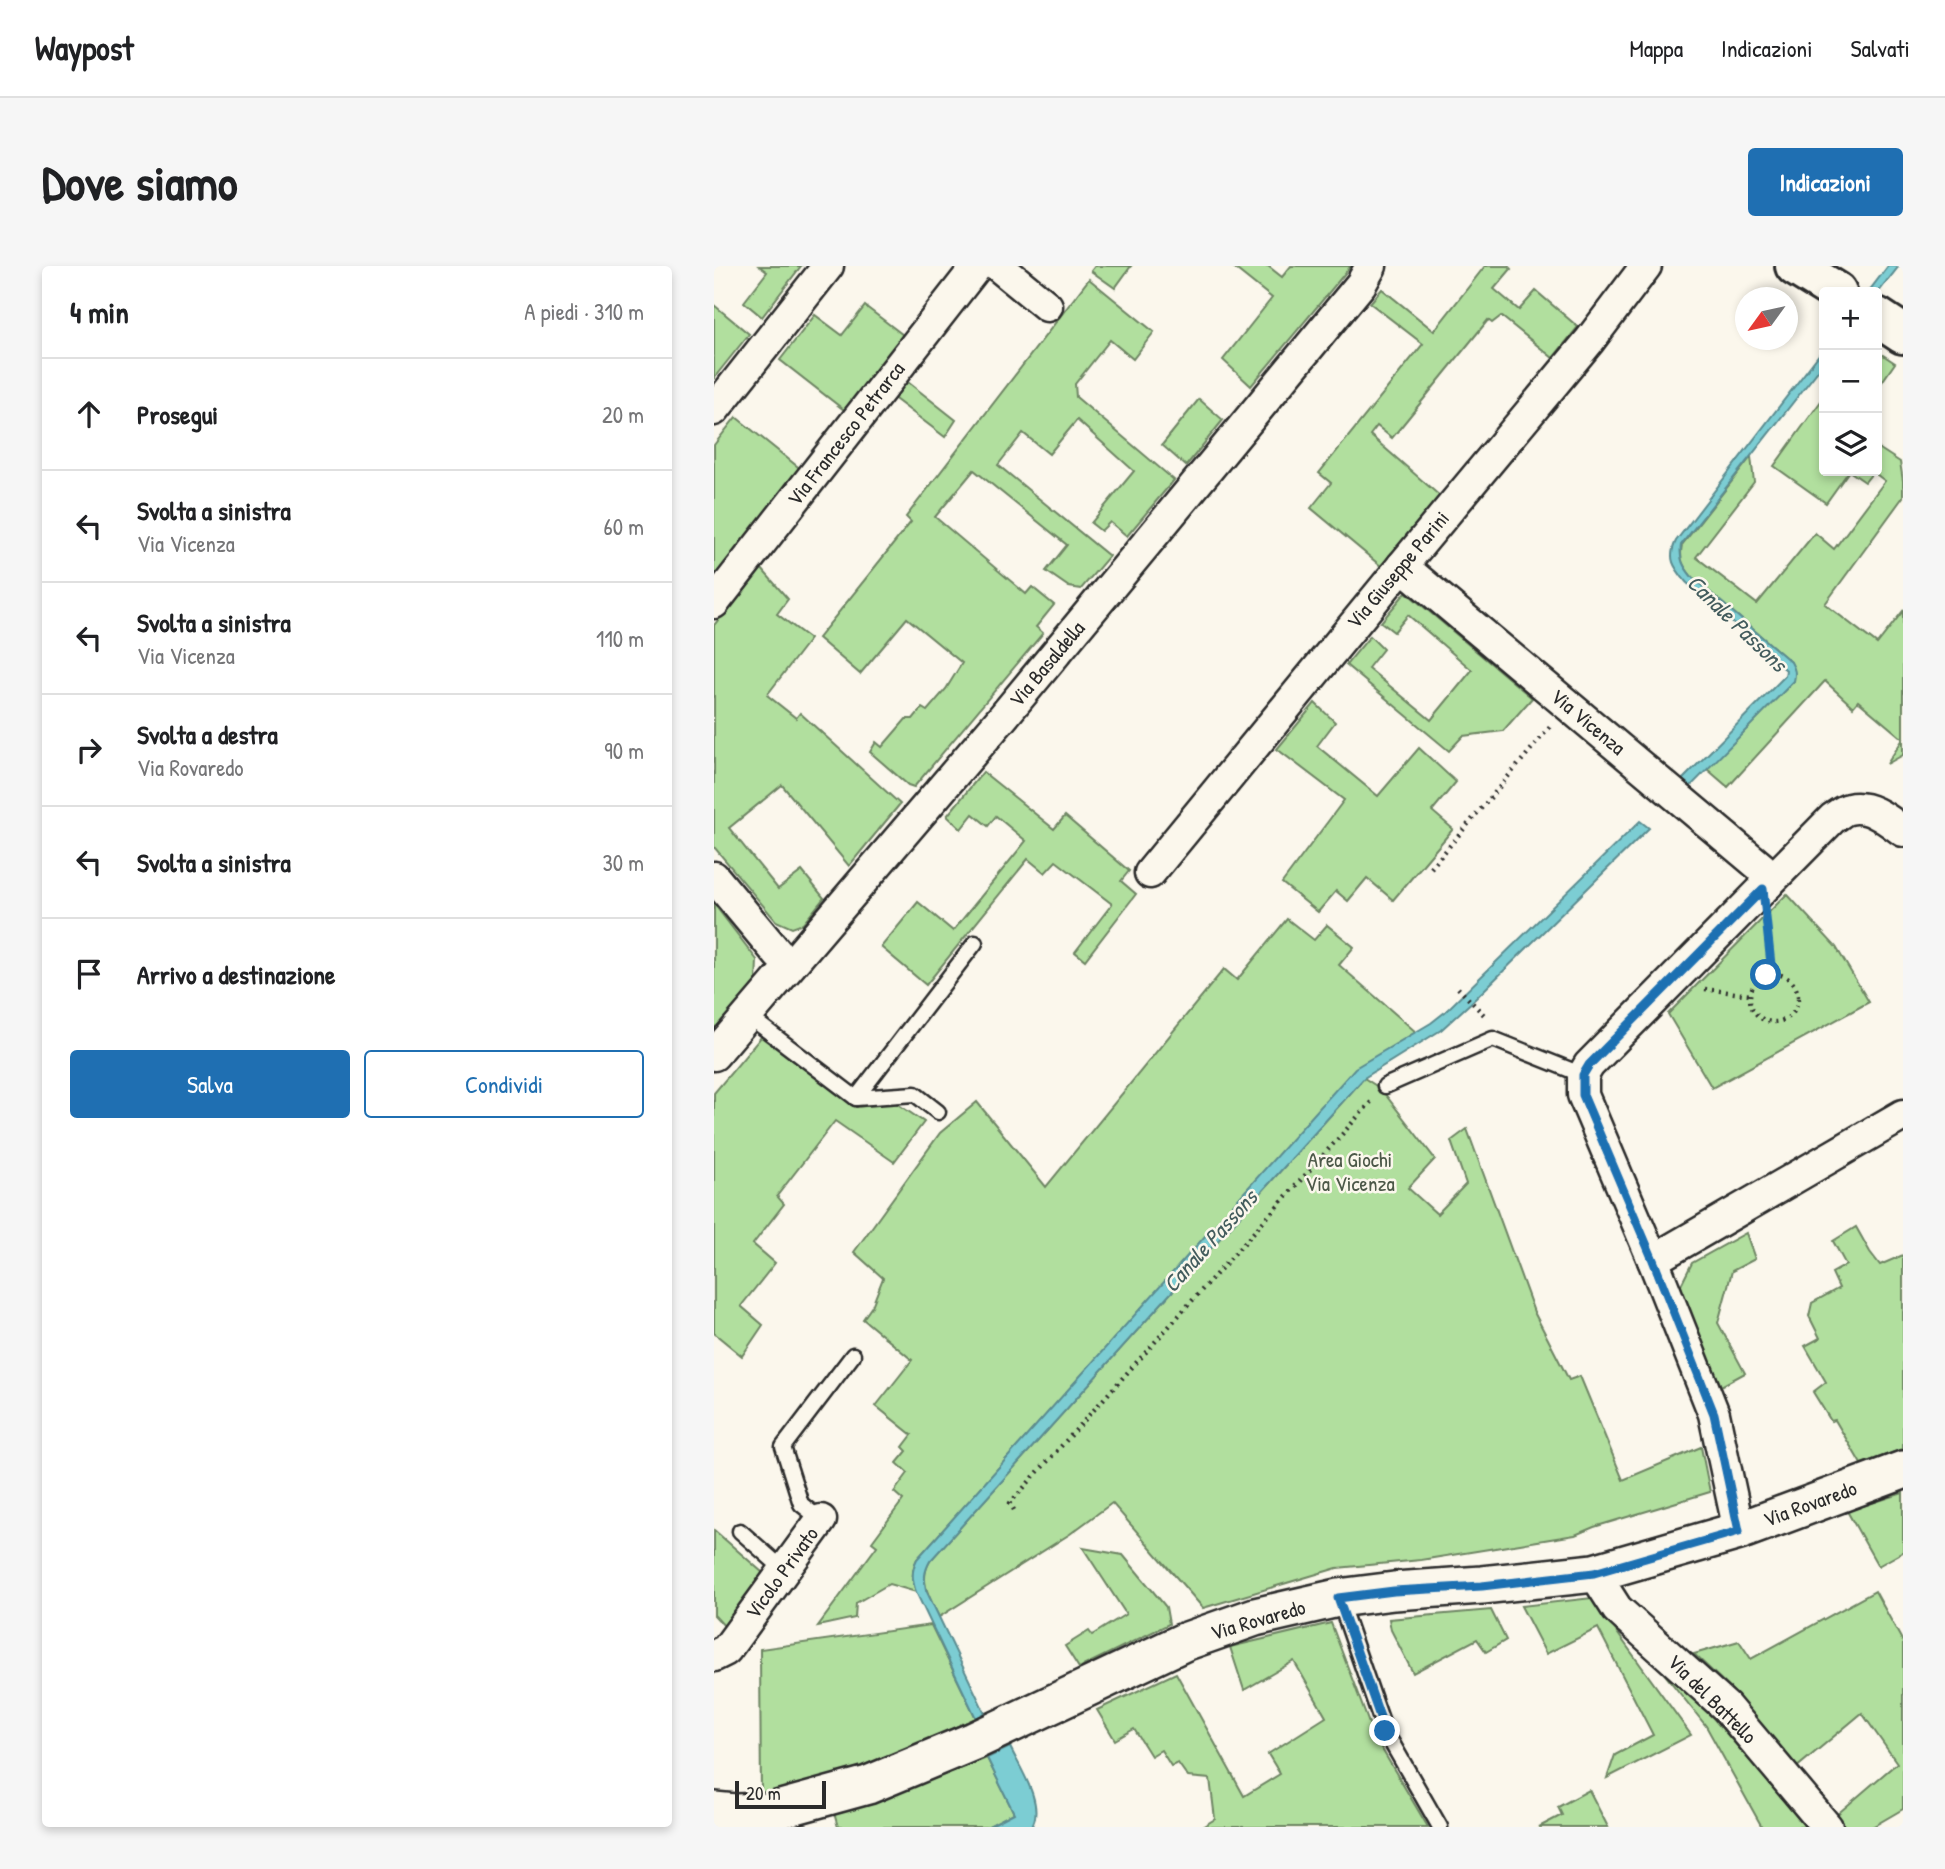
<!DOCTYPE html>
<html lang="it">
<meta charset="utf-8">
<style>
:root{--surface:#fff;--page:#f6f6f6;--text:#202124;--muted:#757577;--line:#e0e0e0;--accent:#1f6fb2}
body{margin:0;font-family:"Patrick Hand",sans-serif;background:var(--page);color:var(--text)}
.controls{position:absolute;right:21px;top:21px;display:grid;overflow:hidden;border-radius:7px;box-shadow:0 4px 10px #0003}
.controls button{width:63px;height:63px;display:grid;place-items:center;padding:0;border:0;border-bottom:2px solid var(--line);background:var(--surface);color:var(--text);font:35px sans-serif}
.compass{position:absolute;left:1021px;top:21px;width:63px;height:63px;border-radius:50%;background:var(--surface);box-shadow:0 4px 10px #0003;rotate:237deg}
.scale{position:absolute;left:21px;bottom:18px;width:91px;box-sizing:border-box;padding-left:7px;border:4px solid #2b2b2b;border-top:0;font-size:19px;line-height:24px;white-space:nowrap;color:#2b2b2b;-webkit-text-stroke:5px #fbf7ec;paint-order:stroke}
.stop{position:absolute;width:21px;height:21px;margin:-16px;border:5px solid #1f6fb2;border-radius:50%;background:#fff}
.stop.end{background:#1f6fb2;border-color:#fff;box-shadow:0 2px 7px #0008}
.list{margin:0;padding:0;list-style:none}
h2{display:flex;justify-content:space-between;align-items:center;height:91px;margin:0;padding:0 28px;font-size:30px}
h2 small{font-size:23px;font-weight:400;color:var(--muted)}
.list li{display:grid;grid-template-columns:46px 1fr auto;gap:21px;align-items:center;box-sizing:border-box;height:112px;padding:0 28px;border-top:2px solid var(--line)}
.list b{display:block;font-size:26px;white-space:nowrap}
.list p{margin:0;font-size:23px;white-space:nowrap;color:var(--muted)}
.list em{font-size:23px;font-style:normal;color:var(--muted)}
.actions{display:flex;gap:14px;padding:21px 28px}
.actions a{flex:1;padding:16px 0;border:2px solid var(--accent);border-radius:7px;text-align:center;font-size:24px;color:var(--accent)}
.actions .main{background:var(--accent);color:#fff}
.icon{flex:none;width:38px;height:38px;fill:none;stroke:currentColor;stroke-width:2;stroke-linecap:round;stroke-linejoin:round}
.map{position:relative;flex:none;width:1189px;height:1561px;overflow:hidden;border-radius:7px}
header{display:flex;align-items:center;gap:42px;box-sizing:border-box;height:98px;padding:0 35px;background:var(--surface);border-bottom:2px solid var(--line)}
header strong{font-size:33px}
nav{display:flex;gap:38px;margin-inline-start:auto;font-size:24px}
.intro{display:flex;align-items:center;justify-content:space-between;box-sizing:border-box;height:168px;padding:0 42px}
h1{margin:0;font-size:49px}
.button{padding:18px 32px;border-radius:7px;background:var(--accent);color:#fff;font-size:24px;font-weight:700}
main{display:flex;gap:42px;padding:0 42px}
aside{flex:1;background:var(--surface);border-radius:7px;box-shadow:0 4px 10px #0003}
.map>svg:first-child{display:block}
.green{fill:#b1df9e;stroke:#6e8564;stroke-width:2}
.water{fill:#7bcdd3;stroke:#5b8c90;stroke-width:2}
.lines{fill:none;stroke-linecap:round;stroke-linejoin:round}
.service-casing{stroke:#2b2b2b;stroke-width:19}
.minor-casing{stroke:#2b2b2b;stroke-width:35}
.tertiary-casing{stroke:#2b2b2b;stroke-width:42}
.secondary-casing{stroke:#2b2b2b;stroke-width:44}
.path{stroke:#2b2b2b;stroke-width:4.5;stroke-dasharray:2 5;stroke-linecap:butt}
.service{stroke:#fbf7ec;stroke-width:14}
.minor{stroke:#fbf7ec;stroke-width:30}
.tertiary{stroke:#fbf7ec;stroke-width:37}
.secondary{stroke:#fbf7ec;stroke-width:38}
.route{stroke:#1f6fb2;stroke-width:9}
.labels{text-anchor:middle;stroke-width:5;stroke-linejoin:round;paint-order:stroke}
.street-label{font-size:21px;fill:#2b2b2b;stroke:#fbf7ec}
.park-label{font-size:21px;fill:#4c5848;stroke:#fbf7ec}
.water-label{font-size:23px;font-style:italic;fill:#435c5d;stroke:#fbf7ec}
</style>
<header>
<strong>Waypost</strong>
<nav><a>Mappa</a><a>Indicazioni</a><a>Salvati</a></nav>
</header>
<div class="intro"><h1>Dove siamo</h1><a class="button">Indicazioni</a></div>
<main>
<aside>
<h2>4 min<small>A piedi · 310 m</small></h2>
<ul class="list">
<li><svg class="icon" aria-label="ahead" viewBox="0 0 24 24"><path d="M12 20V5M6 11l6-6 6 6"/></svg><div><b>Prosegui</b></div><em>20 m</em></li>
<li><svg class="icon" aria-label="left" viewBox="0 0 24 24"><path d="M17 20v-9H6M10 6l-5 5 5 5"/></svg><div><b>Svolta a sinistra</b><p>Via Vicenza</p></div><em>60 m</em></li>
<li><svg class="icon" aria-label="left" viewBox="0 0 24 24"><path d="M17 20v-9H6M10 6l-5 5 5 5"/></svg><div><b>Svolta a sinistra</b><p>Via Vicenza</p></div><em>110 m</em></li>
<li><svg class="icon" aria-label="right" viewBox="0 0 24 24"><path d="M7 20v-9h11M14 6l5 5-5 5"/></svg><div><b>Svolta a destra</b><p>Via Rovaredo</p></div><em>90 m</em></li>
<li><svg class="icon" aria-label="left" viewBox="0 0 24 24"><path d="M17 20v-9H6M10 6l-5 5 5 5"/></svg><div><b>Svolta a sinistra</b></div><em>30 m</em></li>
<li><svg class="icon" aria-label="arrive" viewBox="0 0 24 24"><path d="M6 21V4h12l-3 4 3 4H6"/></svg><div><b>Arrivo a destinazione</b></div></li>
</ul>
<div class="actions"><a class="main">Salva</a><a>Condividi</a></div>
</aside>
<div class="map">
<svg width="1189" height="1561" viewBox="0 0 1189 1561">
<rect width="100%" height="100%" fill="#fbf7ec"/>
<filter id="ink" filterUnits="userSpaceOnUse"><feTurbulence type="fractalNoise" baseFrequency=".0143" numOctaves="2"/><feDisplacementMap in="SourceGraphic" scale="14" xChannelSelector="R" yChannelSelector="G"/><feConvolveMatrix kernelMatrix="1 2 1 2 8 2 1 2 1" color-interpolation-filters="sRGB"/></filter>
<g filter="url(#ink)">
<g class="green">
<path d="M45 0H87L48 51 30 36 53 6Z"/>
<path d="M381 0H417L401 22 377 5Z"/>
<path d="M518 0H554L568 11 577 0H637L537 120 509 94 558 32Z"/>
<path d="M771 0H794L797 3 780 23 805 44 822 25 864 61 839 92 787 50 778 57 774 54 678 172 663 160 656 169 726 230 668 301 597 242 617 217 605 207 709 78 656 37 668 23 720 65Z"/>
<path d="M375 13 440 66 419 93 396 74 361 118 362 131 460 214 413 270 396 256 387 265 377 257 420 205 363 154 335 188 309 167 284 199 395 290 367 323 355 321 332 305 353 279 260 204 221 251 312 328 318 321 340 339 322 361 329 367 200 521 194 519 156 486 162 476 168 481 192 453H199L208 442 213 445 232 423 248 397 193 352 146 408 104 372 197 256 192 251Z"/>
<path d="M0 39 35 68 0 112Z"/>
<path d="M151 40 193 72 134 147 66 94 101 49 128 69Z"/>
<path d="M1163 85 1181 97 1163 123Z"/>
<path d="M190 113 242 154 231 171 177 130Z"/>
<path d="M1110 131V205H1163V181L1186 196 1189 215V231L1111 338 1163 378 1189 345V489L1173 498 1189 473 1144 435 1139 441 1111 415 1014 521 993 503 1080 415 1077 396 978 311C969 300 965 293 968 279L1037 191 1040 216 982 291 1043 338 1101 267 1120 283 1171 215 1159 206 1151 216 1135 205 1112 237 1060 200Z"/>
<path d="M485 133 509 154 472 200 448 179Z"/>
<path d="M22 151 89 205 0 320V179Z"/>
<path d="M47 302 74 333 63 348 96 373 53 429 82 452 86 447 186 538 135 600 68 519 15 562 64 623 88 605 110 632 89 658 78 662 62 655 0 581V359Z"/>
<path d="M692 326 818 432 789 465 749 470 735 485 632 399 656 370 669 383 654 402 717 454 758 404 694 349 680 366 667 356Z"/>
<path d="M601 437 621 456 603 480 664 530 705 482 742 516 718 545 739 563 679 634 653 612 634 635 622 625 604 646 568 617 630 534 563 483Z"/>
<path d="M269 506 340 563 351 550 415 605 407 615 422 628 371 694 361 686 398 638 342 595 331 607 314 593 212 719 167 681 204 636 239 665 312 575 282 550 274 560 259 548 247 563 233 550Z"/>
<path d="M1073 628 1122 681 1155 736 998 822 954 748Z"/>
<path d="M0 638 43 694 42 717 0 766Z"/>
<path d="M573 653 600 674 613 659 640 681 625 699 702 766 641 803 203 1293C197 1305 198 1314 202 1326L175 1318 142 1337 141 1352 104 1360 163 1280 158 1276 189 1234 180 1226 194 1207 183 1197 193 1185 189 1181 198 1169 162 1140 198 1094 149 1053 158 1040 169 1012 140 986 226 867 263 836 332 921 510 703 523 714Z"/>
<path d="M47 771 142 841 182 837 210 856 180 896 121 855 63 930 70 938 39 978 61 997 27 1040 49 1059 28 1090 0 1067V827Z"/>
<path d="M650 812 667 823 721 893 694 922 723 948 752 918 737 875 753 863 820 1046 855 1114 866 1110 909 1214 987 1181 996 1226 880 1261 861 1269 707 1294 623 1302 489 1342 398 1237 356 1268 225 1351C216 1332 204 1315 216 1295Z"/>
<path d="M1142 961 1156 986 1166 999 1189 989V1183L1147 1198 1121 1154 1117 1155 1099 1126 1112 1116 1091 1080 1106 1072 1095 1050 1098 1037 1125 1022 1118 1007 1132 999 1119 975Z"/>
<path d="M1032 967 1041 993 1018 1005 1004 1057 1031 1107 1007 1120 968 1032 967 1019 978 997Z"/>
<path d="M1189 1227V1286L1164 1300 1133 1245Z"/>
<path d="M0 1264 49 1307 12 1362 0 1349Z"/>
<path d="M369 1282 409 1289 452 1341 455 1358 365 1402 351 1380 375 1365 378 1369 412 1348Z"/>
<path d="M1161 1325 1189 1376V1543L1158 1561H1130L1121 1550 1183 1497 1148 1447 1082 1502 1017 1423 980 1388 1025 1375 1037 1393Z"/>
<path d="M878 1332 977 1469 893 1512 901 1489 939 1469 884 1362 832 1388 807 1340Z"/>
<path d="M777 1344 792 1374 772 1386 763 1373 699 1407 677 1364 675 1353Z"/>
<path d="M617 1357 659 1468 714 1561H488L501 1553 496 1513 474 1511 464 1497 457 1500 447 1484 437 1490 420 1463 401 1474 383 1444 462 1407 530 1530 566 1508 554 1488 612 1451 580 1395 530 1424 516 1381Z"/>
<path d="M217 1359 262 1452 146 1504 47 1536 46 1383Z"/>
<path d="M944 1400 999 1452 1063 1526 1091 1561H1048L992 1460Z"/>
<path d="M273 1492 300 1547 273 1561H124L120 1547 163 1535Z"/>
<path d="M875 1524 894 1561H825L848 1549 844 1541Z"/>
</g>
<g class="water">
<path d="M1174 0H1185L1163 28V26L1155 25Z"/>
<path d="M1110 82V97L967 279C965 293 969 300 978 311L1077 396C1081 403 1082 407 1080 415L975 522 967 515 1071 410 1072 404 972 316C960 301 953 293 962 275Z"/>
<path d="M926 555 935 562 762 732 727 764 650 812 216 1295C210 1306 210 1312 212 1324L271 1447 262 1452 202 1326C198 1314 197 1305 203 1293L641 802 717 757 731 746Z"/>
<path d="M296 1481C306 1502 332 1540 317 1561H273L300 1547 273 1492Z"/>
</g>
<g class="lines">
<g class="service-casing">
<g id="service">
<path d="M33 749 142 832 201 828 224 846"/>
<path d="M671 820 779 773 869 809"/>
<path d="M142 832 261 677"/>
<path d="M107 1254 87 1238 69 1181 139 1089"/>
<path d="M26 1265 70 1304"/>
<path d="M625 1333 671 1465 726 1561"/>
</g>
</g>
<g class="minor-casing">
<g id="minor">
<path d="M284 0 333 40"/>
<path d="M0 144 114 0"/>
<path d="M688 300 1048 602 1054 618"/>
<path d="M0 337 263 0"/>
<path d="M436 607 688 300 876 74 932 0"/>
<path d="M0 611 65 689 78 697"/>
<path d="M0 789 289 451 647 18 657 0"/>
<path d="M939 994 1189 849"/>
<path d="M1025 1265 1000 1148 939 994 869 829V809L875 799 1119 552C1124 549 1129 544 1135 543 1155 538 1174 554 1189 565"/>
<path d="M880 1307 903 1343 1012 1441 1113 1561"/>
<path d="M0 1390 12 1384 107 1254"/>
</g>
</g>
<g class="tertiary-casing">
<path id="tertiary" d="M0 1545 21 1547 56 1546 154 1519 260 1475 470 1376 541 1351 624 1332 680 1325 768 1319 880 1307 1025 1265 1189 1204"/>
</g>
<g class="secondary-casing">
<g id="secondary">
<path d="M1081 0 1123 26"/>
<path d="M1163 51 1189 68"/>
</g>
</g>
<g class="path">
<path d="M717 602 836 461"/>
<path d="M1053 660 1058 708"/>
<circle cx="1060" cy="732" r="24"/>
<path d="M744 722 773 752"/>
<path d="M991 723 1036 729"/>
<path d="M300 1244 296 1237 657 836"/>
</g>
<use href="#service" class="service"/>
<use href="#minor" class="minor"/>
<use href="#tertiary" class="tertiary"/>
<use href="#secondary" class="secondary"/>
</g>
</g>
<g class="lines" filter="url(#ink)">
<path class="route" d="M671 1465 624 1332 680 1325 768 1320 880 1307 1025 1265 1000 1148 939 994 869 829V809L875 799 1049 623 1058 708 1052 709"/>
</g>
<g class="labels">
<g class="street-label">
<text transform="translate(132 168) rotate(-52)" y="7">Via Francesco Petrarca</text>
<text transform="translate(684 304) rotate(-50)" y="7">Via Giuseppe Parini</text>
<text transform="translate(333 398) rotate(-50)" y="7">Via Basaldella</text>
<text transform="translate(874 456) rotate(40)" y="7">Via Vicenza</text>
<text transform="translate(1096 1238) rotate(-20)" y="7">Via Rovaredo</text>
<text transform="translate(68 1307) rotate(-54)" y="7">Vicolo Privato</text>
<text transform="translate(544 1354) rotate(-16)" y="7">Via Rovaredo</text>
<text transform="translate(998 1433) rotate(45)" y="7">Via del Battello</text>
</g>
<g class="park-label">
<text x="636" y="901">Area Giochi<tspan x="636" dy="24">Via Vicenza</tspan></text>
</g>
<g class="water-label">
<text transform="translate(1023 357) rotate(44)" y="8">Canale Passons</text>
<text transform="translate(496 975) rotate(-48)" y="8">Canale Passons</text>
</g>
</g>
</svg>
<div class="controls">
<button>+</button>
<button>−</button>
<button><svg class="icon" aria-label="layers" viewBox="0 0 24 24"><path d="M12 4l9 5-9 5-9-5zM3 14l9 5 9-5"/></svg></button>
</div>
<svg class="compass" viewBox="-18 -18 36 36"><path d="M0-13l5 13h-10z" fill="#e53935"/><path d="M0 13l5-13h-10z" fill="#757577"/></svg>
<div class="scale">20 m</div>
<div class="stop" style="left:1052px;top:709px"></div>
<div class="stop end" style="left:671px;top:1465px"></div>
</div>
</main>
